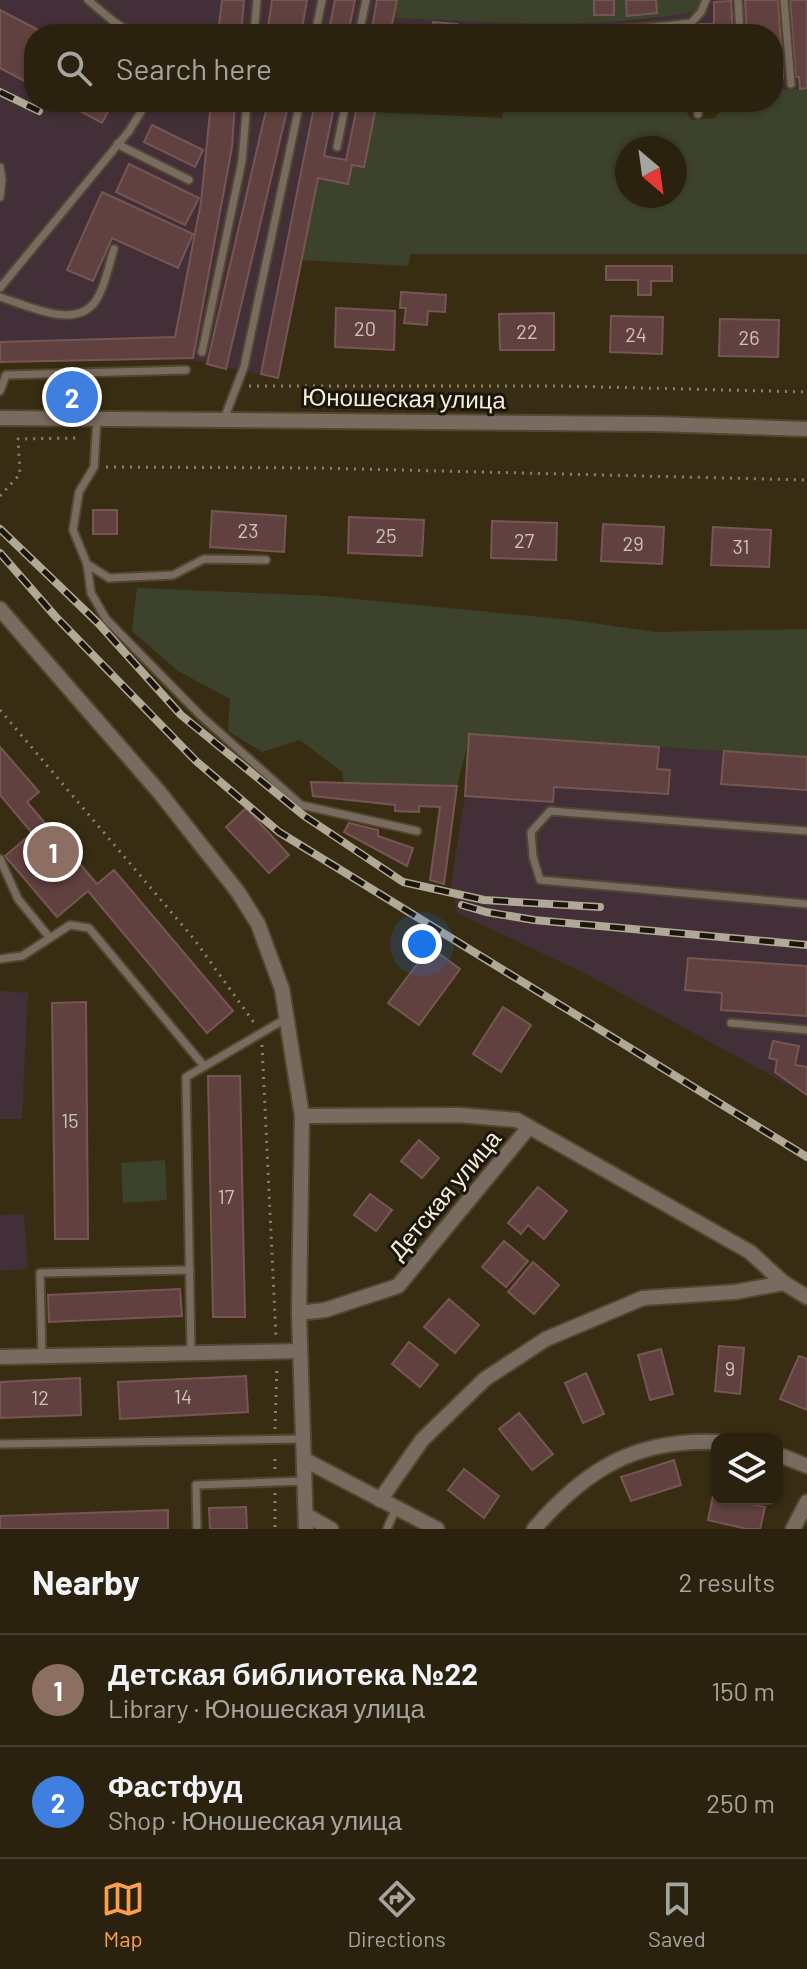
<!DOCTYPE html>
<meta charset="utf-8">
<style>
:root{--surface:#2a220e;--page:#322a17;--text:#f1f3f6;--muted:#a5a49e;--line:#463f2e;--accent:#fa9f4f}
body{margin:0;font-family:Barlow,sans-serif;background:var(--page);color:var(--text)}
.controls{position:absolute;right:24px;bottom:24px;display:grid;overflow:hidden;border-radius:16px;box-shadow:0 2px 6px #0004}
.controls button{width:72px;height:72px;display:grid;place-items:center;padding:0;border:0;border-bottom:2px solid var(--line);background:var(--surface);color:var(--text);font:40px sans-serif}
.compass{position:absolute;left:615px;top:136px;width:72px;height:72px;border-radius:50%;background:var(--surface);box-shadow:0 2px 6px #0004;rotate:151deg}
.you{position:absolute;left:422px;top:944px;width:28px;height:28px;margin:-20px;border:6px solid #fff;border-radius:50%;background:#1a73e8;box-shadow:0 0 0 12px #1a73e833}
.badge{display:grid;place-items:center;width:52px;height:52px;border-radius:50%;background:var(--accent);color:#fff;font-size:26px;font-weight:700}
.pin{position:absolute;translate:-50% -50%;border:4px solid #fff;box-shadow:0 2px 8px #0006}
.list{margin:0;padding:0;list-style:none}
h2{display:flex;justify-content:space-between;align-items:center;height:104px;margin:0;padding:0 32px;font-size:34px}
h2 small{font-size:26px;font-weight:400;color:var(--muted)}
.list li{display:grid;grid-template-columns:52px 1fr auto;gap:24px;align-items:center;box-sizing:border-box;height:112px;padding:0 32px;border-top:2px solid var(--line)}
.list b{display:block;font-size:30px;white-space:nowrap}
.list p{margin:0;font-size:26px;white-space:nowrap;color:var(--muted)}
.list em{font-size:26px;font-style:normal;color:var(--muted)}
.icon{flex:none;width:44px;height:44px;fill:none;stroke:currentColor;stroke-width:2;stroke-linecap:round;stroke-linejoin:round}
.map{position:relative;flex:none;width:807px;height:1529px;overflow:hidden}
.search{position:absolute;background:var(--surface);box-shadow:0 2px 6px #0004;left:24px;right:24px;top:24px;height:88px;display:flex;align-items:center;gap:20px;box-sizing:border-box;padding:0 28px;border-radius:32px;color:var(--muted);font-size:30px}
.sheet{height:328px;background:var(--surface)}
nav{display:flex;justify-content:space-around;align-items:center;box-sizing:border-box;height:112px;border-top:2px solid var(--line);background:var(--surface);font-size:22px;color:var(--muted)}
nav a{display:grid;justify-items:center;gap:4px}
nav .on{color:var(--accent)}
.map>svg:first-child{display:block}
.industrial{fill:#422f37}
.green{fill:#3d422d;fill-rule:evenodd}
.building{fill:#60413f;stroke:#765653;stroke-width:2}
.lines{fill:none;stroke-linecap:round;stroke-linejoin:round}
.service-casing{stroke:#52482f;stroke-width:11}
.minor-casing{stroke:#52482f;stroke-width:18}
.path{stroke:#8b826c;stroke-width:3;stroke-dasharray:2 6;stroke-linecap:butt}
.service{stroke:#796b60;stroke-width:7}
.minor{stroke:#796b60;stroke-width:14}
.rail-casing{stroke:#b1a895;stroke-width:8}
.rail{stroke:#1b160b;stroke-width:5;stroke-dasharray:15;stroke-linecap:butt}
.labels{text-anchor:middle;stroke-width:6;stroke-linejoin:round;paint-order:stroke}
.number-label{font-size:20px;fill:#cfc2b6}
.street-label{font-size:24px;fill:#f4eddd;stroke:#1b160b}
</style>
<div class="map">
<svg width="807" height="1529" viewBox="0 0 807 1529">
<rect width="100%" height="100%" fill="#382d13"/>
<g class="industrial">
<path d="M0 0H397L394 18 537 23 650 20 704 0H807V88L773 91V34H34V102H377L364 167 348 184 318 178 278 378 177 357 0 362Z"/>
<path d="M469 734 807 757V1095L586 974 457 913 451 884 465 796Z"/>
<path d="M0 991 28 993 22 1119H0Z"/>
<path d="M24 1214 28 1269 0 1271V1215Z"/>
</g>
<g class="green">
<path d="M397 0H704L696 11C597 31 494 22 393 18Z"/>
<path d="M807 88V254H411L408 266 302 260 318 178 352 165 375 112 502 118 504 102H685L687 113 692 120 715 118 721 110 720 102H773V91ZM627 148H675V196H627Z"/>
<path d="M137 588 325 596 572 620 655 632 807 629V757L470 734 457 786 344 783 342 772 300 740 262 752 228 731 230 699 178 671 132 631Z"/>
<path d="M165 1160 167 1200 123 1203 121 1163Z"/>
</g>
<g class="building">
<path d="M222 0H244L241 34H218Z"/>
<path d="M272 0H307L301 34H267Z"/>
<path d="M335 0H355L348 34H328Z"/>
<path d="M377 0H397L390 34H371Z"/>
<rect x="594" y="0" width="20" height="15"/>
<path d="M626 0H656L657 13 627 16Z"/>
<path d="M745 0H778L783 78 773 79V34H747Z"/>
<path d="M790 0H807V88L800 89 799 77H796Z"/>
<path d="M731 1 733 34H700V24H714V2Z"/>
<path d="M0 10 46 34H34V86L0 68Z"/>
<path d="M433 22 457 24V34H432Z"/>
<path d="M63 102H113L102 123Z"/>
<path d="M211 102H235L232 147 193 358 0 362V342L175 337 201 202Z"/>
<path d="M268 102H289L226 369 207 364Z"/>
<path d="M315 102H335L324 156 346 160 358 102H377L364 167 352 165 348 184 318 178 278 378 261 374Z"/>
<path d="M152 125 203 150 195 167 144 142Z"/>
<path d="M129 164 199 198 185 225 116 192Z"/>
<path d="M102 192 193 234 178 268 112 238 93 281 67 270Z"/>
<path d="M606 266H672V281H651V295H638V280H606Z"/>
<path d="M401 292 446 295 445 312 428 311 427 325 404 323 406 308H400Z"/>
<path d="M336 308 395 311 394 350 335 347Z"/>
<path d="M554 313V350H500L499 314Z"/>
<path d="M611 316 663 317 662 354 610 352Z"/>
<path d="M720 319 779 320 778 357 719 356Z"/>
<rect x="93" y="510" width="24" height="24"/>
<path d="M212 511 286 516 284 552 210 547Z"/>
<path d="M349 517 424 520 422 556 348 553Z"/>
<path d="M492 521 557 523 556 560 491 558Z"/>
<path d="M603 524 664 527 662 564 601 561Z"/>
<path d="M713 527 771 530 769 567 711 565Z"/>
<path d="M469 734 659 747 657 769 670 770 668 794 554 787 553 802 465 796Z"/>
<path d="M0 747 39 792 27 802 97 884 114 870 233 1011 207 1033 88 891 57 917 5 856 32 833 0 795Z"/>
<path d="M724 751 807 757V790L721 784Z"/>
<path d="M311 782 457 786 444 884 430 880 440 807 419 806V812L395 811V805L313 796Z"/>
<path d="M246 808 289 855 269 873 226 827Z"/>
<path d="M349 823 378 830V836L413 848 407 866 344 832Z"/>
<path d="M430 947 460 969 419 1025 388 1003Z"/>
<path d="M688 958 807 966V1016L721 1010 722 993 685 990Z"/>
<path d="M86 1002 88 1239H55L52 1003Z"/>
<path d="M503 1007 531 1025 501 1072 473 1054Z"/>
<path d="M773 1041 799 1046 795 1065 807 1067V1095L775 1072 777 1060 769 1058Z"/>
<path d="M208 1076H240L245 1317H213Z"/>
<path d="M419 1140 439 1158 422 1178 401 1161Z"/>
<path d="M538 1187 567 1211 544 1239 528 1225 521 1234 508 1223Z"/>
<path d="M370 1194 392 1210 376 1231 354 1215Z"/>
<path d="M504 1241 528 1261 506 1287 482 1267Z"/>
<path d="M533 1262 559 1285 534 1314 508 1292Z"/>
<path d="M180 1289 182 1316 49 1322 48 1295Z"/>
<path d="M449 1299 479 1325 455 1353 424 1327Z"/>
<path d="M409 1342 438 1365 420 1387 392 1364Z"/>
<path d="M719 1346 744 1348 740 1394 715 1391Z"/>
<path d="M661 1349 673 1394 650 1400 638 1355Z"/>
<path d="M799 1356 807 1359V1410L780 1399Z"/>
<path d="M586 1373 604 1414 583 1423 565 1383Z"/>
<path d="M246 1376 248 1412 120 1419 118 1382Z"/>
<path d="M80 1378 81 1415 0 1418V1382Z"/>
<path d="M519 1413 553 1454 532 1470 499 1429Z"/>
<path d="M674 1460 681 1485 631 1501 621 1477Z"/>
<path d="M464 1469 499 1496 484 1518 448 1490Z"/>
<path d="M713 1496 765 1507 760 1529H747L708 1520Z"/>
<path d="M246 1507 247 1529H210L209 1508Z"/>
<path d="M168 1510V1529H0V1516Z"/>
</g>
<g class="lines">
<g class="service-casing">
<g id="service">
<path d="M88 0 113 21 133 34"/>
<path d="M738 0 740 34"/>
<path d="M784 0 791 84"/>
<path d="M464 32C540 31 616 33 691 23L701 12 706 0"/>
<path d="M254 34 257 0"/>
<path d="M315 34 322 0"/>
<path d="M359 34 366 0"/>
<path d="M697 102 698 114"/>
<path d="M117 144 189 180"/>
<path d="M337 147 346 102"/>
<path d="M0 167 2 179 0 197"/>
<path d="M0 288 129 131 147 102"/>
<path d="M0 297C28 305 79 333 98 297 106 283 109 264 114 249"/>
<path d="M202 352 242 161 247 102"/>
<path d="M0 391 6 375 186 370"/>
<path d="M97 419 94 467 79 492 73 530 87 564 91 593 106 619 201 716 301 805 417 831"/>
<path d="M224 419 244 367 300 102"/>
<path d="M87 564 109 578 173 575 204 559 266 560"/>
<path d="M807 831 550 811 531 832 533 857 540 880 807 904"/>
<path d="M0 859 18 899 50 938 70 925 89 928 204 1066"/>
<path d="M0 959 22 956 50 938"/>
<path d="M731 1023 807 1030"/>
<path d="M191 1353 186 1077 287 1018"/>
<path d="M42 1356 40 1273 190 1270"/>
<path d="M0 1444 303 1439"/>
<path d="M197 1529 196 1485 305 1481"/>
<path d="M387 1529 396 1508"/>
</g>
</g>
<g class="minor-casing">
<g id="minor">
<path d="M0 418 656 424 807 429"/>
<path d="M0 609 160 793 238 892 258 924 282 989 302 1116 299 1313 306 1529"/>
<path d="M302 1116 459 1115 517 1120 750 1252 784 1283"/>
<path d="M299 1313 325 1310 398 1286 529 1127"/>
<path d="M0 1357 300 1351"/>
<path d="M777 1454 807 1466"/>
<path d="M305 1460 437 1529"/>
<path d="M380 1500 422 1440 485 1379 546 1339 643 1298 735 1292 784 1283 807 1297"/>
<path d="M306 1515 331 1529"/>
<path d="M534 1529C586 1469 635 1439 717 1442"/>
<path d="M793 1529 807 1502"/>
</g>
</g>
<g class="path">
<path d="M249 386H562L807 392"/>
<path d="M106 467 318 468 807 480"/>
<path d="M0 496 20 474 18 439 76 438"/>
<path d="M0 710 194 939 255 1024"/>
<path d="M262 1045 276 1337"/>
<path d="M275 1429 277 1365"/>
<path d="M275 1469V1453"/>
<path d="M275 1493V1529"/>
</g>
<use href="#service" class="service"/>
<use href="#minor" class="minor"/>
<g class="rail-casing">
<g id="rail">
<path d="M0 92 39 111"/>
<path d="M0 529 98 623 181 715 303 815 403 882 484 900 600 907"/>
<path d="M0 553 55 616 196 761 279 832 807 1157"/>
<path d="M462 905 486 912 534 920 807 945"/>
</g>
</g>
<use href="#rail" class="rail"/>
</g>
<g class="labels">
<g class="number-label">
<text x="365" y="336">20</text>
<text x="527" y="339">22</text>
<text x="636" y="342">24</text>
<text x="749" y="345">26</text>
<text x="248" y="538">23</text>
<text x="386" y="543">25</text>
<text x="524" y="548">27</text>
<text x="633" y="551">29</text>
<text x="741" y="554">31</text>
<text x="70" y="1128">15</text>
<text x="226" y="1204">17</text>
<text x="730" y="1376">9</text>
<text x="183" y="1404">14</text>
<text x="40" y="1405">12</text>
</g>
<g class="street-label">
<text transform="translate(404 399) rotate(1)" y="8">Юношеская улица</text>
<text transform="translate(445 1195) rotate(-50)" y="8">Детская улица</text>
</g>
</g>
</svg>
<div class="controls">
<button><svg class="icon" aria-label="layers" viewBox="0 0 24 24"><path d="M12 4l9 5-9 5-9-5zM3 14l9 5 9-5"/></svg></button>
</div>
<svg class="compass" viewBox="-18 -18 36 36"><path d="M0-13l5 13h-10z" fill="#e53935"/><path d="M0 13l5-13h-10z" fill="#a5a49e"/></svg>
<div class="you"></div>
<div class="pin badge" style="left:53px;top:852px;background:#8d6e63">1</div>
<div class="pin badge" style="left:72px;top:397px;background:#3f7fe0">2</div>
<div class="search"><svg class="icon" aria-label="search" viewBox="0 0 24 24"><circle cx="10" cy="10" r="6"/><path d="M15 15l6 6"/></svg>Search here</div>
</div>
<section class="sheet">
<h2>Nearby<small>2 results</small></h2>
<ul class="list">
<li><span class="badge" style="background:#8d6e63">1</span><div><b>Детская библиотека №22</b><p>Library · Юношеская улица</p></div><em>150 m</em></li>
<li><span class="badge" style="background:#3f7fe0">2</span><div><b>Фастфуд</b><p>Shop · Юношеская улица</p></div><em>250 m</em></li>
</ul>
</section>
<nav>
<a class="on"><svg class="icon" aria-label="map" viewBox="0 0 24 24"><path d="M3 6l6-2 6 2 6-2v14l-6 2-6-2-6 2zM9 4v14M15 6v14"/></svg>Map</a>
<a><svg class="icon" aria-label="directions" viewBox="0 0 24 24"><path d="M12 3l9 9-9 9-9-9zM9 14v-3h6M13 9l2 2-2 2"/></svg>Directions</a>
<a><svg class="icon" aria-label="saved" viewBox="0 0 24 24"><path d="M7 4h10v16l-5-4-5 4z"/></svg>Saved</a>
</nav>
